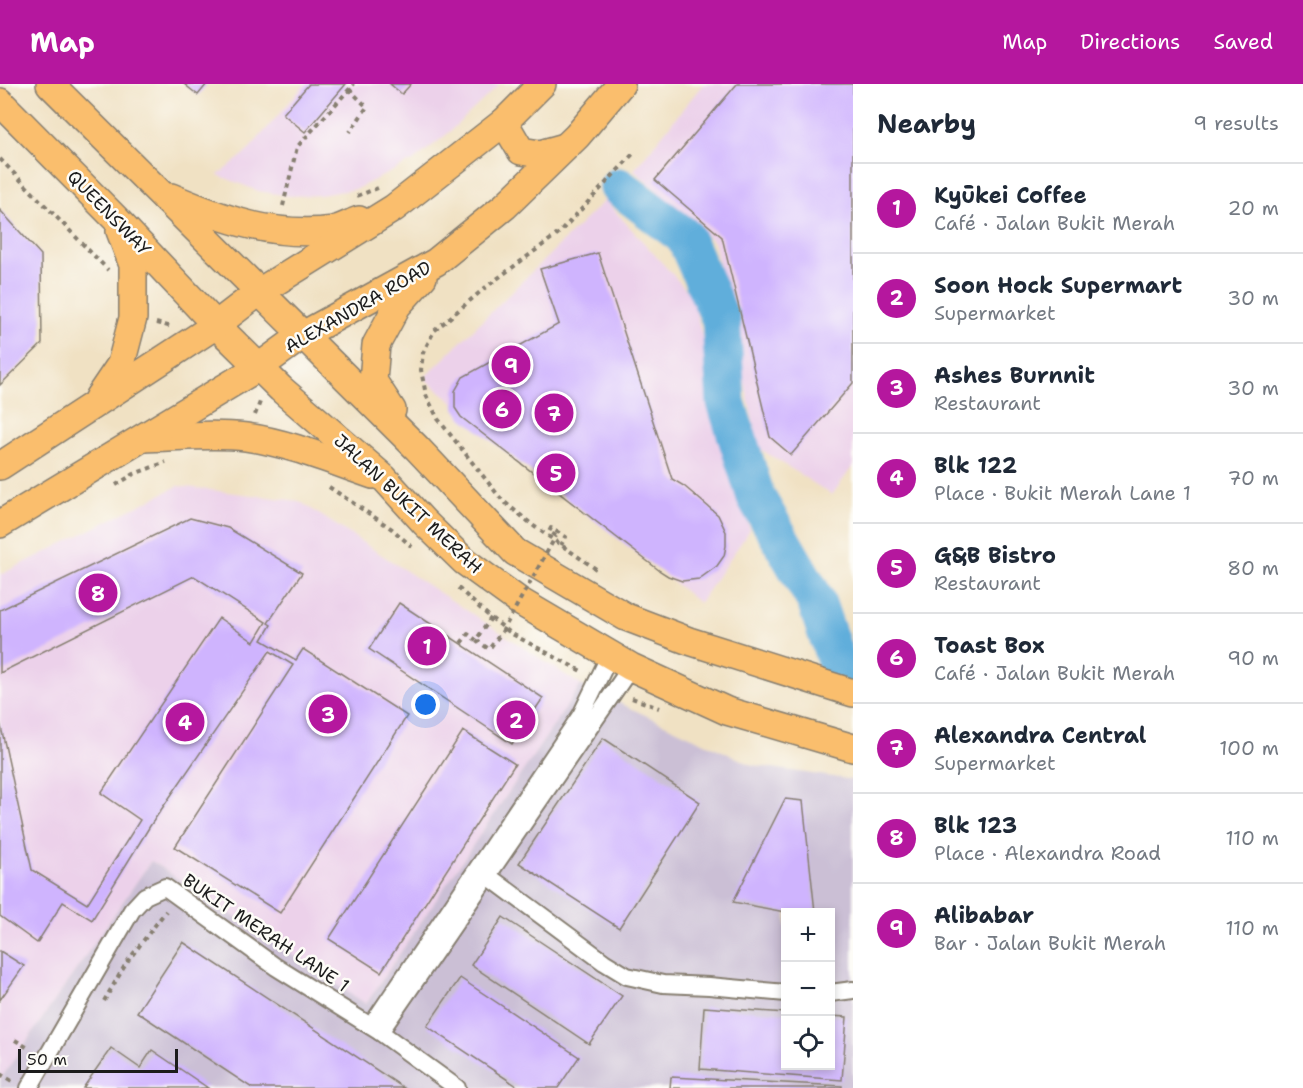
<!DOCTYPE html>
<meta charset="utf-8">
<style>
:root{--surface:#fff;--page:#f6f6f7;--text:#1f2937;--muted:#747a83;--line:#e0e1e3;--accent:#b5179e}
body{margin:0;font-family:"Shantell Sans",sans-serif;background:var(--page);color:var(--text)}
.controls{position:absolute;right:18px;bottom:18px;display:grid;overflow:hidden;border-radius:0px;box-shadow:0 3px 9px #0003}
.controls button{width:54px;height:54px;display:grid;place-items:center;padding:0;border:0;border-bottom:2px solid var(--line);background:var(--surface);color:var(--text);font:30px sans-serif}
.scale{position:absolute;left:18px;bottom:15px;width:160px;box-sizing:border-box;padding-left:6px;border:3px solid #1c1c1c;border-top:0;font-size:16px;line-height:21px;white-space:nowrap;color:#1c1c1c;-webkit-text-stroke:4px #fdfcf7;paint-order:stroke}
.you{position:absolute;left:426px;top:621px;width:21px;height:21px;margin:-15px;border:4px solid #fff;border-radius:50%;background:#1a73e8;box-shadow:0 0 0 9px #1a73e833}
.badge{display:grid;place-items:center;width:39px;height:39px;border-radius:50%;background:var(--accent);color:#fff;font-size:20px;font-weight:700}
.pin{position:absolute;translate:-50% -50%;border:3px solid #fff;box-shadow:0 2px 6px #0006}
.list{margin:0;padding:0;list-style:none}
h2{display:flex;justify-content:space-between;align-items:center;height:78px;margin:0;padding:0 24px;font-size:26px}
h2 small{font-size:20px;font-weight:400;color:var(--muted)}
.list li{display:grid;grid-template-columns:39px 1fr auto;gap:18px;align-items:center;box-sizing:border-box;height:90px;padding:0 24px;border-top:2px solid var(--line)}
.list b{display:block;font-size:22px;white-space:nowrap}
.list p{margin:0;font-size:20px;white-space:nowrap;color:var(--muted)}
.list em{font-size:20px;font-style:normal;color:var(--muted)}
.icon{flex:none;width:33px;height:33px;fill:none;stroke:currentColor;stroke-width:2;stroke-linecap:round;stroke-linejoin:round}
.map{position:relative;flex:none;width:853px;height:1004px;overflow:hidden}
header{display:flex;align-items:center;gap:36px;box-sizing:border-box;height:84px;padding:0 30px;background:var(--accent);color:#fff}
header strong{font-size:28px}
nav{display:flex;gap:33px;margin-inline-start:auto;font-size:21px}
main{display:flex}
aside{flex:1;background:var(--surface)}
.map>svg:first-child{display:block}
.built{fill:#ecd1ea}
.industrial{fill:#cbbfd5;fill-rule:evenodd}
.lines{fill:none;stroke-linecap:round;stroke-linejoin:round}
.river{stroke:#61aedb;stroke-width:39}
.building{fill:#cfb4fe}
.street-casing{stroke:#867e70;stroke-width:20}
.primary-casing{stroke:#867e70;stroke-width:30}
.path{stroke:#867e70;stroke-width:4;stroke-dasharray:4.5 4.5;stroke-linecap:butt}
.street{stroke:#fff;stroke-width:16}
.primary{stroke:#fabe6d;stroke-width:27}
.path-bridge{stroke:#867e70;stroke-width:4;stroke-dasharray:4.5 4.5;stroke-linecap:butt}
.labels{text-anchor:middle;stroke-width:5;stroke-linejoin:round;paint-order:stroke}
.street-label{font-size:18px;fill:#1c1c1c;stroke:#fdfcf7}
</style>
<header>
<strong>Map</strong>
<nav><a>Map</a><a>Directions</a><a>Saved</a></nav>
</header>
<main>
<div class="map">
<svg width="853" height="1004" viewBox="0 0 853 1004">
<rect width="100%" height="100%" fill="#fdfcf7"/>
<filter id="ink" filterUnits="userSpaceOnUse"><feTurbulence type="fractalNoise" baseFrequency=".0167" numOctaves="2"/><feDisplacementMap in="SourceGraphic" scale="12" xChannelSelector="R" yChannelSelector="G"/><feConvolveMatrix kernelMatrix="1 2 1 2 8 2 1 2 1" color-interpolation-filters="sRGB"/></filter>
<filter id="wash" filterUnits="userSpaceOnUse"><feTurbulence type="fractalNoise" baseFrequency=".008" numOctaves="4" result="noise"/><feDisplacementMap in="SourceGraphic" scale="24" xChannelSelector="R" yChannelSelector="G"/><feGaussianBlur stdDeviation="1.35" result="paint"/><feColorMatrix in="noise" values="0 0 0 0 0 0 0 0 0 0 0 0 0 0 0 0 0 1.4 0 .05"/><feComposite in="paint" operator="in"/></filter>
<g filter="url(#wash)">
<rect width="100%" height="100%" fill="#f0e1c3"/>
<g class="built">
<path d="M305 0H500L446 51 413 77 356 105 320 111 290 112 258 107 218 91 246 69Z"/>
<path d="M703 0H853V382L832 411 759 364 714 158 634 86Z"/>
<path d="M605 116 692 212 750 446 699 519 424 294Z"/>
<path d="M178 402 299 417 581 601 366 920 151 777 0 996V491Z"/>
</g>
<path class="industrial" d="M581 601 752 681 853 696V1004H0V996L151 777 366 920ZM786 828H830V982H786Z"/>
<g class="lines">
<path class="river" d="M619 103 685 153 721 236 726 318 756 413 816 517 840 588"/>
</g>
<g id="blocks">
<g class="building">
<path d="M184 0H207L198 11Z"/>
<path d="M309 0H346L305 48 283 30Z"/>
<path d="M390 0H411L402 10Z"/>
<path d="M737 0H853V299L791 371 770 353 722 153 655 96Z"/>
<path d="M0 126 41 171 42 260 0 301Z"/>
<path d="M598 169 672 395 684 402 718 431 726 448V462L724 472 717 482 699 495 682 497 668 492 660 487 461 333 455 324V307L463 293 559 240 540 185Z"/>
<path d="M190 434 228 444 302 489 268 539 271 541 262 556 296 576 303 565 407 632 280 829 175 763 293 581 270 567 150 742 92 836 63 818 37 859 0 832V638L32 786 87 820 140 736 101 709 219 534 254 558 266 538 194 492 0 589V526Z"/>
<path d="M399 519 543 614 512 660 369 565Z"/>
<path d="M463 647 515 680 381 888 329 855Z"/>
<path d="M603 654 700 718 619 844 519 779Z"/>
<path d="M785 715 803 717 815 828H785L733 818Z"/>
<path d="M503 833 622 912 589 960 471 881Z"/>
<path d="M183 858 404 1004H252L137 928Z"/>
<path d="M0 867 24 882 0 916Z"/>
<path d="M460 894 579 973 558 1004H520L427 942Z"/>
<path d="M704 923 786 929V982H830V932L847 933 842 996 700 985Z"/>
<path d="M111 964 140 984 152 966 208 1004H83Z"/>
<path d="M671 993 842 1002V1004H670Z"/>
</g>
</g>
</g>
<g filter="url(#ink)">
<use href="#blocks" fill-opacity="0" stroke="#867e70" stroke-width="1.5"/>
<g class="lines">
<g class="street-casing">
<g id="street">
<path d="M480 786 604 878 627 892 663 900 709 902 786 909"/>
<path d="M830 909 853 906"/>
<path d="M371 942 581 631 610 571"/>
<path d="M380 948 631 583"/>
<path d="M29 1004 132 826 145 812 165 803 276 883 380 948 457 1004"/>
</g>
</g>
<g class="primary-casing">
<g id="primary">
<path d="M50 0 417 364 515 468 626 533 689 557 853 609"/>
<path d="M0 18 116 135 216 241 281 305 384 394 424 438 464 477 519 517 631 583 727 627 853 664"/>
<path d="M504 38 521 67 540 70 565 63"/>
<path d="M171 113C222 135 276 154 333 146 342 144 351 139 359 136"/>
<path d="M98 314 121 280 133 234V181L120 147"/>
<path d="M392 326 373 297 376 261 397 222 423 193"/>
<path d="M144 354C178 353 213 349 246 353 289 359 332 377 373 391"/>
<path d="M0 382 216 241 259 208 394 124 504 38 542 0"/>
<path d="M0 440 259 283 303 251 436 178 505 122 577 52 621 0"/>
</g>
</g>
<g class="path">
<path d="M349 5 367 23 350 48"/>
<path d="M0 75 108 186"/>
<path d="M357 112 378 104"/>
<path d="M283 122 297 63 354 0"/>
<path d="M156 239 172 243"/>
<path d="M255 331 260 318 258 316"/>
<path d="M116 401 134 390 166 378"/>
<path d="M329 403 392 445 412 463"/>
<path d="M556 452 549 448 551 444 566 453 561 461"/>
<path d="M596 485 535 443 502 416 438 335 426 311 421 286 423 269 434 247 486 203 559 149 633 70"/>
<path d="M458 504 491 534 512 550 583 588"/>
<path d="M491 534 476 556 489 565 502 548"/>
<path d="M461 559 468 550 476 556"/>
<path d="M632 614 659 624"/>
<path d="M104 917 127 878 166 827"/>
<path d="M15 956 30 965"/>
<path d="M0 990 12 997"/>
</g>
<use href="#street" class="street"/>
<use href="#primary" class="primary"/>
<path class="path-bridge" d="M502 548 556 452"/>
</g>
</g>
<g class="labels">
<g class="street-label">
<text transform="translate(109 129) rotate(46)" y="6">QUEENSWAY</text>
<text transform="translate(358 223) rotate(-30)" y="6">ALEXANDRA ROAD</text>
<text transform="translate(408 420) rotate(43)" y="6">JALAN BUKIT MERAH</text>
<text transform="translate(266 849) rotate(34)" y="6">BUKIT MERAH LANE 1</text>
</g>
</g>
</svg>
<div class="controls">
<button>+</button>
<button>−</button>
<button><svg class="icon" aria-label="locate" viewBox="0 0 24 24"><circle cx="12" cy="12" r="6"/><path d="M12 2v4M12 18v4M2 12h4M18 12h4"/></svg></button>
</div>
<div class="scale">50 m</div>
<div class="you"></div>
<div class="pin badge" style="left:427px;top:562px">1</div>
<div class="pin badge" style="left:516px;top:636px">2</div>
<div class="pin badge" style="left:328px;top:630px">3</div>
<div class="pin badge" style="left:185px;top:638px">4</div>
<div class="pin badge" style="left:556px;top:389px">5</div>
<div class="pin badge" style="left:502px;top:325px">6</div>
<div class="pin badge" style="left:554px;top:329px">7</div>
<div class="pin badge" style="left:98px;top:509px">8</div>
<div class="pin badge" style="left:511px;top:281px">9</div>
</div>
<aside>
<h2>Nearby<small>9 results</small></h2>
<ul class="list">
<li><span class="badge">1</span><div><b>Kyūkei Coffee</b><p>Café · Jalan Bukit Merah</p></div><em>20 m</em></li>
<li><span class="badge">2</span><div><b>Soon Hock Supermart</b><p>Supermarket</p></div><em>30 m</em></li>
<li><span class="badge">3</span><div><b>Ashes Burnnit</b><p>Restaurant</p></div><em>30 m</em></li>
<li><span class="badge">4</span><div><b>Blk 122</b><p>Place · Bukit Merah Lane 1</p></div><em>70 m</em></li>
<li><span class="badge">5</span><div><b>G&amp;B Bistro</b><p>Restaurant</p></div><em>80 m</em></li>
<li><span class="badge">6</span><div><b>Toast Box</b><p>Café · Jalan Bukit Merah</p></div><em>90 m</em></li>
<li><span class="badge">7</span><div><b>Alexandra Central</b><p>Supermarket</p></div><em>100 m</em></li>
<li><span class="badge">8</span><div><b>Blk 123</b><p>Place · Alexandra Road</p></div><em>110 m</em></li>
<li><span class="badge">9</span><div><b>Alibabar</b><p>Bar · Jalan Bukit Merah</p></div><em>110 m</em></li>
</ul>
</aside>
</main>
